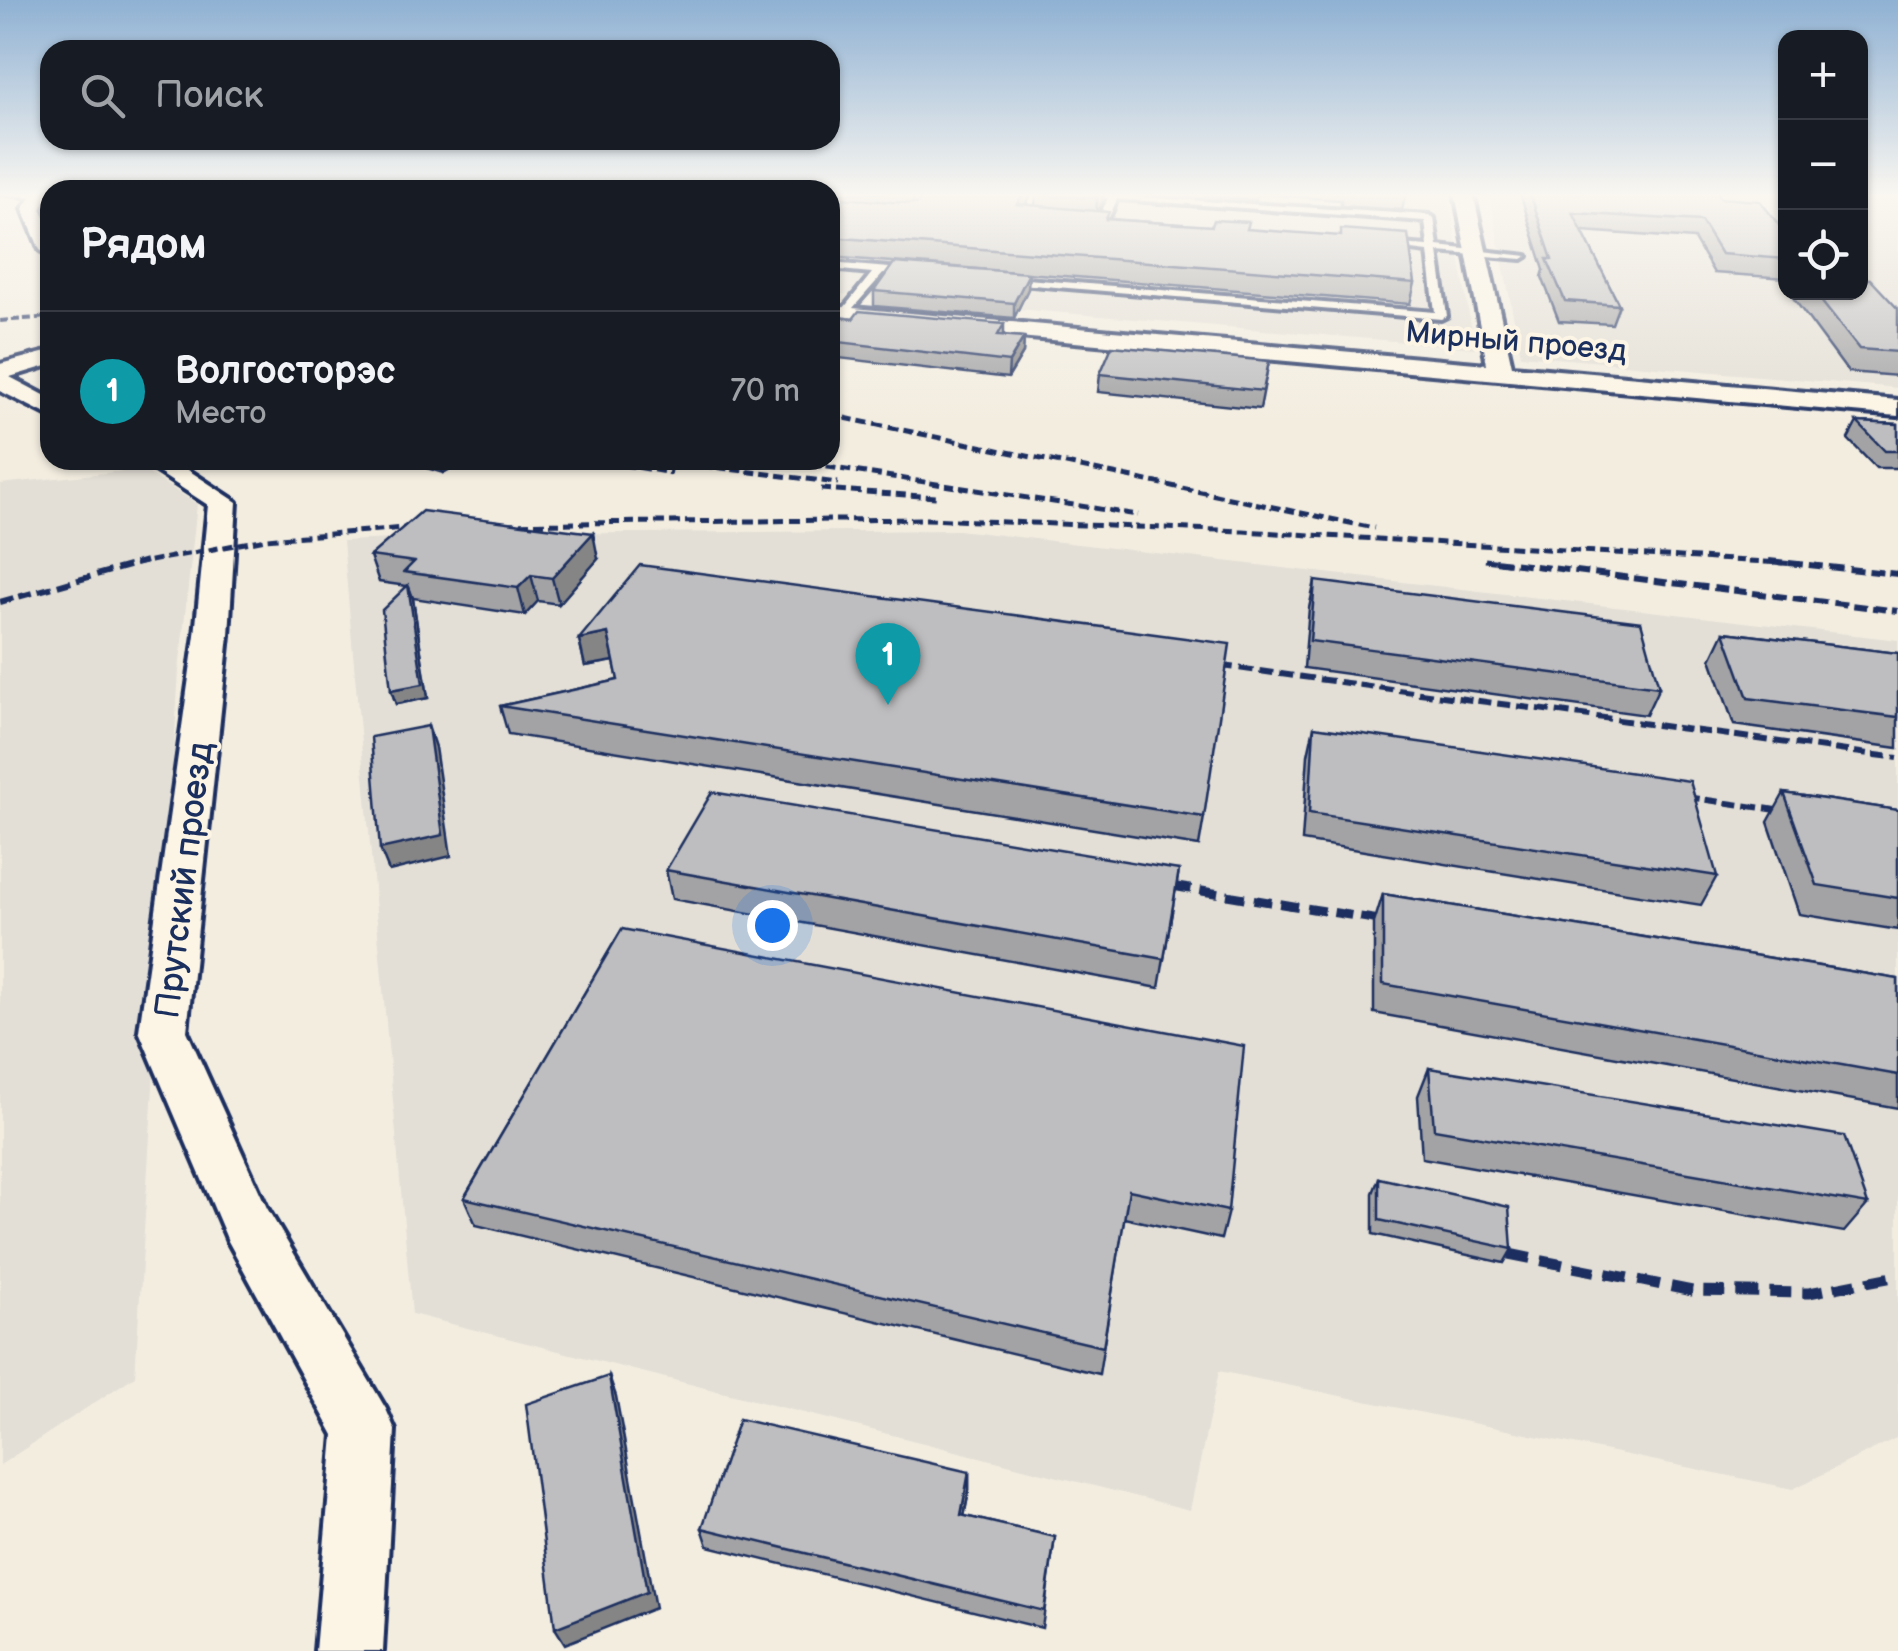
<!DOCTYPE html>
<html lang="ru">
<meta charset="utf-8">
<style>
:root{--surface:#171b24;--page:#242831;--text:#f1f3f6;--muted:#9ea1a6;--line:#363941;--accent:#0f766e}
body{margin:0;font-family:"Balsamiq Sans",sans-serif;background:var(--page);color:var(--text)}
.controls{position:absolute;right:30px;top:30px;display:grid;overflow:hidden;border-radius:20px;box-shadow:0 2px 8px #0004}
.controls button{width:90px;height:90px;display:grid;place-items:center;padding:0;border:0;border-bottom:2px solid var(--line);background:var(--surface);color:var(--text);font:50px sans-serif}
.you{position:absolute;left:772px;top:925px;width:35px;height:35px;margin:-25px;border:8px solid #fff;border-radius:50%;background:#1a73e8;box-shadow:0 0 0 15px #1a73e833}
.badge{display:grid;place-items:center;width:65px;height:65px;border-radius:50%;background:var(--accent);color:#fff;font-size:32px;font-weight:700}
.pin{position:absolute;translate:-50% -82px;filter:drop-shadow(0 2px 5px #0008)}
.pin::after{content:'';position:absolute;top:52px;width:35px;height:30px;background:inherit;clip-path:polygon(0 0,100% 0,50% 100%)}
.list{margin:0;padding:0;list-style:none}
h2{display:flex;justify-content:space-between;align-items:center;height:130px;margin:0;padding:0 40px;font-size:42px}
h2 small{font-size:32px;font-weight:400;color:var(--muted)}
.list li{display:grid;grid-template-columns:65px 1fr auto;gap:30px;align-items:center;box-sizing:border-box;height:160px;padding:0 40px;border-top:2px solid var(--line)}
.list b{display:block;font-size:38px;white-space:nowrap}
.list p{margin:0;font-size:32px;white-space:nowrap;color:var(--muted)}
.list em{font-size:32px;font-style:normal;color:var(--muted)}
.icon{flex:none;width:55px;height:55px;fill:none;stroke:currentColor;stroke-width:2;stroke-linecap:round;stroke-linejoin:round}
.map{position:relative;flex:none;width:1898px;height:1651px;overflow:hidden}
.search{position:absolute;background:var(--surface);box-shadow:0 2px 8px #0004;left:40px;top:40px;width:800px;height:110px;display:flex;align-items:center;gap:25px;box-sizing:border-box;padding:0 35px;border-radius:30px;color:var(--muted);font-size:38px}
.panel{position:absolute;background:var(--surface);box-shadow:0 2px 8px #0004;left:40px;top:180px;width:800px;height:290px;border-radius:30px}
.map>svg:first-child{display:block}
.built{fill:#e3dfd6}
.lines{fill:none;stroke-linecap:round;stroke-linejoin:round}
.service-casing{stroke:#1b2f5e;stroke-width:8}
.minor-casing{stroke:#1b2f5e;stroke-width:8}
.service{fill:#fcf5e5;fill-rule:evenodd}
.minor{fill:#fcf5e5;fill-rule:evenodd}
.rail-far4{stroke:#1b2f5e;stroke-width:4;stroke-dasharray:8 4;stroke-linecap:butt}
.rail-far3{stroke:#1b2f5e;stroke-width:5;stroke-dasharray:10 5;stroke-linecap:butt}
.rail-far2{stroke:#1b2f5e;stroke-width:6;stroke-dasharray:14 6;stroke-linecap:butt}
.rail-far1{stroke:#1b2f5e;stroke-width:9;stroke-dasharray:18 9;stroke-linecap:butt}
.rail{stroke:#1b2f5e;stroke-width:11;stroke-dasharray:22 11;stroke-linecap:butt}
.wall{fill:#a3a3a5;stroke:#1b2f5e;stroke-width:2.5}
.shaded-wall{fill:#858586;stroke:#1b2f5e;stroke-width:2.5}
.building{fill:#bebec0;stroke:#1b2f5e;stroke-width:2.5}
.labels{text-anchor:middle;stroke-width:8;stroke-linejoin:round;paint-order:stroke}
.far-street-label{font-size:30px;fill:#1b2f5e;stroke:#fcf5e5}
.street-label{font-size:35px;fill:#1b2f5e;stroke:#fcf5e5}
</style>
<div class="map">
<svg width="1898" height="1651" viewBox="0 0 1898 1651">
<rect width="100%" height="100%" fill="#f3ede0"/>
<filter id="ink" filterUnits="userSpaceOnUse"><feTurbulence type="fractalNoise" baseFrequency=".01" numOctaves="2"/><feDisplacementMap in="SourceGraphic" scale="20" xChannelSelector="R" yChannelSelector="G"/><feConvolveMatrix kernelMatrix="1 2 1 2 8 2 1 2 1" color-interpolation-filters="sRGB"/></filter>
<g filter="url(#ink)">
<g class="built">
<path d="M830 193H1448L1475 348 830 293Z"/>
<path d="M1489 193H1785L1786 292H1860L1861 193H1898V388L1521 355Z"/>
<path d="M142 469 197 504 179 670 135 1376 0 1465V484Z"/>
<path d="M958 530 1898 640V1437L1793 1489 1219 1371 1190 1510 412 1314 343 541 519 534Z"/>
</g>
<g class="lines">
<g class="service-casing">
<g id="service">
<path d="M0 193H45L47 195 42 198Z"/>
<path d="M1033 193H1042L1029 216 1039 219 1020 221Z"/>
<path d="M1076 193 1429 215 1434 218 1438 246 1527 256 1522 259 1438 252 1447 316 1441 319 997 282 996 280 1001 277 1435 312 1428 252 1381 246 1386 243 1428 246 1425 221 1117 199 1107 222 1116 223 1113 228 1096 224 1108 198Z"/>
<path d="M830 263 913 270 918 273 913 276 883 274 845 317 839 314 872 273 830 269Z"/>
</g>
</g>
<g class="minor-casing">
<g id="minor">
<path d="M34 193H50L41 209 50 228V256L40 250 23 209Z"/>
<path d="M1455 193H1473L1512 366 1898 400V416L830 320V306L1487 364Z"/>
<path d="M50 351V365L10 377 50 398V416L0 391V364Z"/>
<path d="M139 460H173L237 502 229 635 187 1031 267 1208 386 1409 395 1430 383 1651H315L334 1435 228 1241 139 1031 195 635 208 505Z"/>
</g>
</g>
<use href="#service" class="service"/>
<use href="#minor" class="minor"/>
<path class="rail-far4" d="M0 321 50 317"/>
<g class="rail-far3">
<path d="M830 415 1374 528"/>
<path d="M594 460 672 473"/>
<path d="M658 460 838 483"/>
<path d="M782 460 1138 515"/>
<path d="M821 489 936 497"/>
<path d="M490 524 926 519 1243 531 1799 564"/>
<path d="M1485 560 1515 564"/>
<path d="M135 564 266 539 430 526"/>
</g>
<g class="rail-far2">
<path d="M1495 561 1898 611"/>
<path d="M1769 561 1898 574"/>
<path d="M0 602 146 561"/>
<path d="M1200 663 1898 758"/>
<path d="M1666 794 1804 814"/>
</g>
<path class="rail-far1" d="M1147 882 1404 924"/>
<path class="rail" d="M1509 1254 1692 1291 1809 1293 1898 1276"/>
</g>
<g class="wall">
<path d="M830 193H926L919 202 927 193H1031L1026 205H1035L1036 195 1103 193V201L1098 211 1109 219 1248 229 1415 283 1410 304 830 257Z"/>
<path d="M1178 193H1406L1402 210 1341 206V200L1258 194 1256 200Z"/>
<path d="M1520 193H1718L1720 198 1786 234V278L1714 273 1694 239 1582 231 1619 305 1612 324 1559 321 1542 277 1544 270Z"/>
<path d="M1028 289 1014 318 874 306V291Z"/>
<path d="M1792 292H1860L1898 309V376L1848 372 1791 295Z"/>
<path d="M830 316 853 319 1004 324V335L1024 337 1023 353 1008 378 830 357Z"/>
<path d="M1269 361 1260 409 1098 392 1100 374Z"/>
<path d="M1857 422 1898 424V468H1876L1848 439Z"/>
<path d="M400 460H466L443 473Z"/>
<path d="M370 556 598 559 559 604 538 601 525 615 413 598 409 587 413 599 428 698 396 704 391 690 407 586 379 582Z"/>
<path d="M1315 581 1659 687 1646 715 1304 668 1309 608Z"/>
<path d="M1724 632 1898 653V748L1734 725 1711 659Z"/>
<path d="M579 639 1204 817 1199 846 508 734 500 706 618 680 614 661 585 666Z"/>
<path d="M1314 727 1717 876 1701 905 1302 841 1308 755Z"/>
<path d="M1784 793 1898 810V930L1799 914 1768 822Z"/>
<path d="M666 870H1179L1159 988 672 899Z"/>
<path d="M1383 894 1898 979V1108L1374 1013V923Z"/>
<path d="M622 929 1228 1211 1221 1239 1124 1218 1099 1374 476 1225 464 1198Z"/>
<path d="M1429 1068 1868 1204 1844 1232 1422 1158 1418 1096Z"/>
<path d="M1379 1178 1512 1249 1504 1263 1373 1234V1193Z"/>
<path d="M969 1472V1491L964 1516 1055 1537 1042 1628 708 1546 702 1528Z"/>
</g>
<g class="shaded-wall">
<path d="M913 193H926L913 209Z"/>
<path d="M1023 193H1031L1017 223V204Z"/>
<path d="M1099 193H1103V201L1096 217 1097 198Z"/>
<path d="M1029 273 1028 289 1014 318V303Z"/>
<path d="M1024 337 1023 353 1008 378 1009 362Z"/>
<path d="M439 460H466L443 473Z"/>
<path d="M593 533 598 559 559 604 552 578Z"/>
<path d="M531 575 538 601 525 615 518 588Z"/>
<path d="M408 585 413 599 428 698 396 704 391 690Z"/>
<path d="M608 633 614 661 585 666 579 639Z"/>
<path d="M428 726 435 747 451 856 389 871 380 849Z"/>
<path d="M609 1376 616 1396 655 1608 565 1644 555 1628Z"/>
<path d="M969 1472V1491L961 1533V1515Z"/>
</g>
<g class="building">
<path d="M927 193H1023L1017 204 1109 212 1106 219 1212 226 1214 220 1249 222 1247 229 1341 236V229L1408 234 1415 283 830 237V197L917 204Z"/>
<path d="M1037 193H1099L1097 198 1036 195Z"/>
<path d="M1530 193H1718L1720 198 1760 201 1786 234V259L1721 254 1701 221 1573 213 1619 305 1565 301 1547 259H1552Z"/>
<path d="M894 263 1029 273 1014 303 874 291Z"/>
<path d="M1860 278 1870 279 1898 309V352L1859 349 1814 292H1860Z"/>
<path d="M859 311 1004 324 998 335 1024 337 1009 362 830 341V316L853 319Z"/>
<path d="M1112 346 1269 361 1263 391 1100 374Z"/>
<path d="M1857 422 1898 424V451H1885Z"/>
<path d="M422 511 593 533 552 578 531 575 518 588 404 572 414 562 370 556Z"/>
<path d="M640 565 1230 644 1204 817 500 706 618 680 608 633 579 639Z"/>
<path d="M1315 581 1641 622 1659 687 1310 641Z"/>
<path d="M408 585 423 684 391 690 382 610Z"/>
<path d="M1724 632 1898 653V717L1748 698Z"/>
<path d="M428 726 443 835 380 849 371 737Z"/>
<path d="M1314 727 1690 781 1717 876 1309 813Z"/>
<path d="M712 792 1179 870 1164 959 666 870Z"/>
<path d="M1784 793 1898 810V898L1817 885Z"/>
<path d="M1383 894 1898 979V1075L1383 984Z"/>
<path d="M622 929 1244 1046 1228 1211 1129 1190 1103 1347 464 1198Z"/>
<path d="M1429 1068 1844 1136 1868 1204 1434 1129Z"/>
<path d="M1379 1178 1509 1207 1512 1249 1379 1220Z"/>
<path d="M609 1376 647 1592 555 1628 526 1404Z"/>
<path d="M739 1419 969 1472 961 1515 1055 1537 1044 1611 702 1528Z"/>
</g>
</g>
<linearGradient id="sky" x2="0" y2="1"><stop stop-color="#8fb1d3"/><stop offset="0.46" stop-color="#faf7f1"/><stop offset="1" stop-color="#faf7f1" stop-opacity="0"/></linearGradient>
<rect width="1898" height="424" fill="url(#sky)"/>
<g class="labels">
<g class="far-street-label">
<text transform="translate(1516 341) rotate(5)" y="10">Мирный проезд</text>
</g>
<g class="street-label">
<text transform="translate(183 880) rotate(-83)" y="12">Прутский проезд</text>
</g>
</g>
</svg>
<div class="controls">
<button>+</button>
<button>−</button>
<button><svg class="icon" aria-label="locate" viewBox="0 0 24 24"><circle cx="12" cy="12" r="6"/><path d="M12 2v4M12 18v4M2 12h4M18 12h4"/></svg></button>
</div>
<div class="you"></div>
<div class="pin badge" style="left:888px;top:705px;background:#0f9aa8">1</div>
<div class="search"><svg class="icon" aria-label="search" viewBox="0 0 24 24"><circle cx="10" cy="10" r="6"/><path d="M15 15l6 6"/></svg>Поиск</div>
<section class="panel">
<h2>Рядом<small></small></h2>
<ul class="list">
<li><span class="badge" style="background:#0f9aa8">1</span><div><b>Волгосторэс</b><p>Место</p></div><em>70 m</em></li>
</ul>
</section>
</div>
